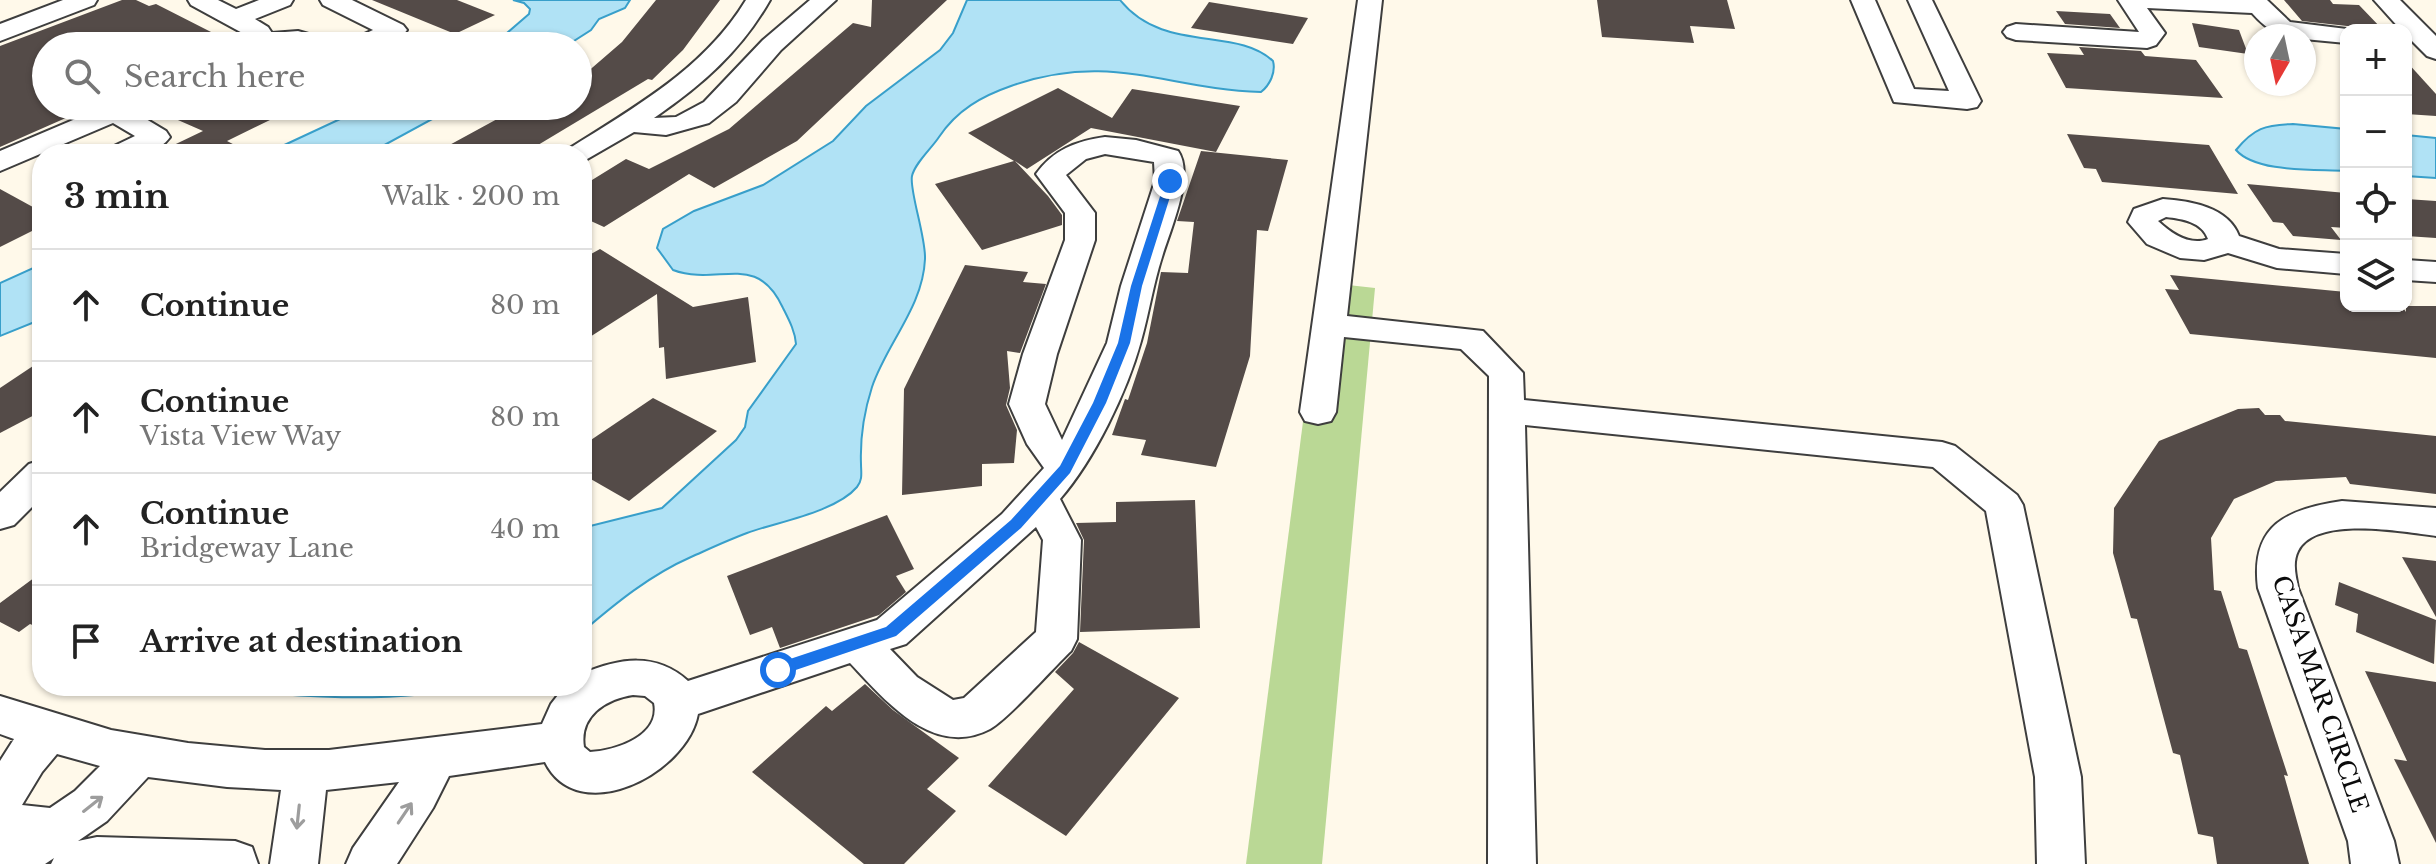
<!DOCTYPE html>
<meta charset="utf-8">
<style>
:root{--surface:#fff;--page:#f2f2f2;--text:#222;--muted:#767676;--line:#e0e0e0}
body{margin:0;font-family:"Libre Baskerville",serif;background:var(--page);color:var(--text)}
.controls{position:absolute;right:24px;top:24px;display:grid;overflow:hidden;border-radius:16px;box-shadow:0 2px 6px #0004}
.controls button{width:72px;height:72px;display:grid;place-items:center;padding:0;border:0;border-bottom:2px solid var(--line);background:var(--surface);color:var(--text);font:40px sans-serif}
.compass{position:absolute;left:2244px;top:24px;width:72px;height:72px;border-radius:50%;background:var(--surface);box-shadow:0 2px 6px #0004;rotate:189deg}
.stop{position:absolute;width:24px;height:24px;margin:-18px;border:6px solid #1a73e8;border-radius:50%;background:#fff}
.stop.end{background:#1a73e8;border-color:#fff;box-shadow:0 2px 8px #0008}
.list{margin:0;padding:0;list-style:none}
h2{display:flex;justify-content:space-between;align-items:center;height:104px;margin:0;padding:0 32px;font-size:34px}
h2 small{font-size:26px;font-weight:400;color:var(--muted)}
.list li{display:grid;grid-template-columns:52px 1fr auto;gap:24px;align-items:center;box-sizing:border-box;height:112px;padding:0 32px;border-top:2px solid var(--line)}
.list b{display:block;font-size:30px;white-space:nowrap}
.list p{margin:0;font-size:26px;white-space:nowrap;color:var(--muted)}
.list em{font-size:26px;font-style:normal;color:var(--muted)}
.icon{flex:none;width:44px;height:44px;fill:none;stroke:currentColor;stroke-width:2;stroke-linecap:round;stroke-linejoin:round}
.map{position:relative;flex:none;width:2436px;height:864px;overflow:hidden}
.search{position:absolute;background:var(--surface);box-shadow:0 2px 6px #0004;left:32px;top:32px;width:560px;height:88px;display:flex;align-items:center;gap:20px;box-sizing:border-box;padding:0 28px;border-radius:44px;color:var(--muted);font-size:30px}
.panel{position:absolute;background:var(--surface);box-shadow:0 2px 6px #0004;left:32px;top:144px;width:560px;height:552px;border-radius:32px}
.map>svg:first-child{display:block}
.forest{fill:#bad895}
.water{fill:#b0e2f5;stroke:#389fca;stroke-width:2}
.building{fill:#544b48}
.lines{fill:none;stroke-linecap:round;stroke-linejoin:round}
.minor-casing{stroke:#3e3e3e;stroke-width:4}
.minor{fill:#fff;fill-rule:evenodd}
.oneway{stroke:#9d9d9d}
.route{fill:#1a73e8}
.labels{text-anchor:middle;stroke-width:8;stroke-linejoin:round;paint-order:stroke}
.street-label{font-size:24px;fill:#0b0b0b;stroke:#fff}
</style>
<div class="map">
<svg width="2436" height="864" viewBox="0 0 2436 864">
<rect width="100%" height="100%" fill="#fff9ea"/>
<path class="forest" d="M1321 282 1375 288 1322 864H1246Z"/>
<g class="water">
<path d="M513 0H630L625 8 599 19 591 30 566 46H492L529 14 530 9 524 3Z"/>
<path d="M967 0H1120C1163 54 1236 26 1273 61 1276 72 1270 85 1261 92 1166 89 1111 51 1011 86 982 96 957 110 939 137 931 149 915 163 912 176 909 190 926 237 925 259 923 307 887 343 872 387 864 412 860 438 861 464 861 472 863 480 857 487 836 512 777 522 747 533 728 540 709 549 691 557 650 575 616 603 582 632V528L662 508 736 440 745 427 748 411 796 344C795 331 789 320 783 308 756 250 719 287 673 270L657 248 663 229 694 211 763 185 833 141 866 106 940 50 953 33Z"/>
<path d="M368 106H465H456L368 154H265Z"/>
<path d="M2293 124 2346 129V171C2315 169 2256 173 2236 150 2254 128 2265 125 2293 124Z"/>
<path d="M2406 135 2436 138V178L2406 176Z"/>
<path d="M42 264V319L0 336V283Z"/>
<path d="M204 686H480C390 704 294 698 204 686Z"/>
</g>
<g class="building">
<path d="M122 0H136L149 6 156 4 213 33 206 36 226 46H172L158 38 141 46 106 32 79 43 74 40 60 46H46V106H93L0 147V46Z"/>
<path d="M372 0H457L495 15 455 34Z"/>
<path d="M656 0H720L683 50 652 80 648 79 523 154H433L521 106H578V80L622 42Z"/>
<path d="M872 0H947L797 141 714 188 689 174 604 227 582 217V176L592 180 626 159 649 169 729 129 853 23 871 27Z"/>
<path d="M1597 0H1727L1735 29 1690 26 1694 43 1602 37Z"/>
<path d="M2284 0H2330L2333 4 2359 5 2383 30 2302 21Z"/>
<path d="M1209 2 1308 18 1293 44 1191 28Z"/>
<path d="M2056 11 2110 14 2120 28 2065 24Z"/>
<path d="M2192 23 2239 30 2248 54 2199 47Z"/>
<path d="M2079 47 2141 51 2145 56 2196 60 2223 98 2066 88 2047 53 2084 55Z"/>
<path d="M2406 61 2436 94V116L2406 114Z"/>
<path d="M1058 88 1112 118 1132 89 1240 106 1216 152 1091 128 1027 169 1015 161 1048 196 1062 215V225L982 250 935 184 1014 161 968 133Z"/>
<path d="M146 106H243L270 120 227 141 252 154H155L203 131Z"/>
<path d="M2067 134 2209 145 2238 194 2102 182 2096 169 2084 168Z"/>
<path d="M1201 151 1288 160 1268 231 1257 230 1250 356 1216 467 1141 455 1146 440 1112 435 1125 399 1128 400 1147 343 1161 272 1188 273 1194 222 1177 221Z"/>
<path d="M2247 184 2346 193V228L2331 227 2341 240 2293 236 2283 223 2273 222Z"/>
<path d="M0 189 42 212V226L0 247Z"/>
<path d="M2406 199 2436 201V238L2406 236Z"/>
<path d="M600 249 693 307 748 297 756 362 666 379 664 347 659 348 657 294 582 342V259Z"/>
<path d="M965 265 1028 272 1023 282 1046 284 1020 353 1007 351 1010 388 1006 405 1017 430 1014 463 982 464V486L902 495 904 389Z"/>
<path d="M2170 275 2346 292V306H2402L2406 312V306H2436V358L2190 334 2165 289 2179 290Z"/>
<path d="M42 360V411L0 433V388Z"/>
<path d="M653 398 717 431 629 501 582 474V446Z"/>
<path d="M2259 408 2265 415H2280L2285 421 2436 436V494L2350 484 2346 477 2276 481 2234 499 2211 538 2214 590 2221 591 2239 648 2247 650 2288 776 2284 775 2309 864H2217L2213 837 2198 834 2180 755 2173 753 2137 619 2131 618 2113 553 2114 508 2159 441 2238 409Z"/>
<path d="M1195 500 1200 628 1080 632 1084 540 1076 523 1116 522V502Z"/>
<path d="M887 515 914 569 896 576 906 592 879 615 780 648 772 627 750 635 727 576Z"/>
<path d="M2402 557 2436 561V617Z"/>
<path d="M42 572V629L30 624 19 632 0 622V603Z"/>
<path d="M2339 582 2436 620 2434 664 2356 632 2358 614 2335 605Z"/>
<path d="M1079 642 1179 698 1066 836 988 786 1074 689 1055 672 1073 653Z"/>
<path d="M2365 671 2436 682V843L2394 759 2407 761Z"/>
<path d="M865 684 893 710 959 758 927 789 956 811 904 864H864L752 772 826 706 832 711Z"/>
</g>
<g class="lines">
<g class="minor-casing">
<g id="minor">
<path d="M63 0H97L94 5 0 41V24Z"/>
<path d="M188 0H218L236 9 259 0H293L290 5 255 19 268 27 272 33 298 31 333 41 337 46H241L246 35 191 5Z"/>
<path d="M320 0H352L403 25 407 30C393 49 366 46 345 46L349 41 373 30 323 5Z"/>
<path d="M746 0H770C741 51 702 85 654 118L676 117 704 102 763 40 810 0H836L781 50 736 102 709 123 666 135 634 132 582 162V154H566L570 148C635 107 705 68 746 0Z"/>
<path d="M1358 0H1382L1347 316 1483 331 1523 373 1524 400 1942 442 1955 446 2017 495 2023 505 2081 777 2085 864H2037L2035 777 1986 511 1933 467 1525 425 1536 864H1488L1489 376 1461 349 1344 337 1336 412 1331 421 1318 424 1305 421 1300 412Z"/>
<path d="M1851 0H1875L1914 89 1949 91 1908 0H1932L1981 101 1977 107 1967 109 1894 102Z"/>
<path d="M2118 0H2267L2290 22 2355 30H2346V43L2304 39V36C2278 36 2269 32 2252 13L2147 8 2165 33 2156 45 2147 48 2016 40 2007 37 2003 32 2007 27 2016 24 2139 32Z"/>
<path d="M2374 0H2400L2436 36V59L2427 56 2406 35V30H2401Z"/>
<path d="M106 106H143L136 113 166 131 170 137C156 157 127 154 106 154L110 148 135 136 113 123 0 171V151Z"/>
<path d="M1105 137 1136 140 1178 151C1195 175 1170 230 1162 257 1153 285 1149 313 1141 341 1127 392 1094 460 1060 499L1081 540 1077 639 1071 651C1052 669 1009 718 990 729 933 759 885 700 850 663L698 714C687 774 578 829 545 762L449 776 433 808 397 864H346L353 848 399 782 326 790 318 864H270L281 790 227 787 148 777 107 821 78 841 97 837 235 841 252 847 258 864H51L54 858 45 864H0V761L14 739 0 734V696L111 730 188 743 265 750H329L542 724 551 704 565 686H582V674C619 658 656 652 688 681L877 620 1002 514 1044 468 1027 444 1009 404 1023 354 1065 240V213L1036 174C1053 150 1076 141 1105 137ZM1105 154 1154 162 1155 181 1121 286 1107 343 1062 440 1045 404 1057 354 1095 240V213L1066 175 1086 159ZM1036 527 1043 540 1036 632 964 698 953 700 917 677 890 649 906 644ZM633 695 645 696 654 703C661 736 615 751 590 752L584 747C579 716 606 699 633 695ZM57 754 100 766 75 791 50 808 22 805 42 772Z"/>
<path d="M2163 199C2191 201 2228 207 2239 236L2279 249 2346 254V274L2277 268 2228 253 2204 260 2180 258 2147 244 2128 222 2134 209ZM2166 217C2183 219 2202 222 2208 239 2190 246 2172 234 2158 221Z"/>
<path d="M2406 260 2436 262V282L2406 280Z"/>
<path d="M42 460V497L14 525 0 529V492L29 464Z"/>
<path d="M2342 501 2436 508V536C2404 532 2316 515 2298 551 2292 563 2296 576 2298 588L2394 841 2399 864H2351L2348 841 2258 588C2250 525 2287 509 2342 501Z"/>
</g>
</g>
<use href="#minor" class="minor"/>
</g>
<defs><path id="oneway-shaft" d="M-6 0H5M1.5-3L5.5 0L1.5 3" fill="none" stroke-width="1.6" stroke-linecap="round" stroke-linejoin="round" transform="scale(2)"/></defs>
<g class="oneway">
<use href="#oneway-shaft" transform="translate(93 804) rotate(-38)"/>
<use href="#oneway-shaft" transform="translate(405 813) rotate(-56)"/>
<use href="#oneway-shaft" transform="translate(298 817) rotate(96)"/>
</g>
<path class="route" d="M1170 178 1175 181 1142 286 1130 343 1106 403 1070 473 1021 528 896 636 778 676 772 674V665L886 627 1011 520 1060 466 1093 403 1118 343 1131 286 1165 181Z"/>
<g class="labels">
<g class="street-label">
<text transform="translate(2320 694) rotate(71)" y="8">CASA MAR CIRCLE</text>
</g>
</g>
</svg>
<div class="controls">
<button>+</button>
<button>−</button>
<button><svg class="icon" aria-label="locate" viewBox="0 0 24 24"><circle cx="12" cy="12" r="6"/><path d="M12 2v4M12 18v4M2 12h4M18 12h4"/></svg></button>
<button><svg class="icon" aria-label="layers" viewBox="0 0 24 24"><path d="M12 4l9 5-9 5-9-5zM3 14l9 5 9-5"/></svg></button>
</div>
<svg class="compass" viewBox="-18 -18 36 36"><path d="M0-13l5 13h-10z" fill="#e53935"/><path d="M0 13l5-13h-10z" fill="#767676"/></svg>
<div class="stop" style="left:778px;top:670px"></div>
<div class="stop end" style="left:1170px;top:181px"></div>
<div class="search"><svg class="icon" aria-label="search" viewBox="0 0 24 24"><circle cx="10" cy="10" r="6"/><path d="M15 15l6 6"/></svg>Search here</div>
<section class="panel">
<h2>3 min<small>Walk · 200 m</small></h2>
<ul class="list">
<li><svg class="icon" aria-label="ahead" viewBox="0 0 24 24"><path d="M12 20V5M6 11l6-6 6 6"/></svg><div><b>Continue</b></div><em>80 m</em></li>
<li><svg class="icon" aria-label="ahead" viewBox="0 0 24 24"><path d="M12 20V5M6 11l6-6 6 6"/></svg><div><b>Continue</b><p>Vista View Way</p></div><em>80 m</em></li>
<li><svg class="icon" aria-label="ahead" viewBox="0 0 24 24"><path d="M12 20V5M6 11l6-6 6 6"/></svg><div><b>Continue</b><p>Bridgeway Lane</p></div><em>40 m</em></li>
<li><svg class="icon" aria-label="arrive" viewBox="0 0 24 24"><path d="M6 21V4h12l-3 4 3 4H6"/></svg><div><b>Arrive at destination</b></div></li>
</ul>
</section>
</div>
